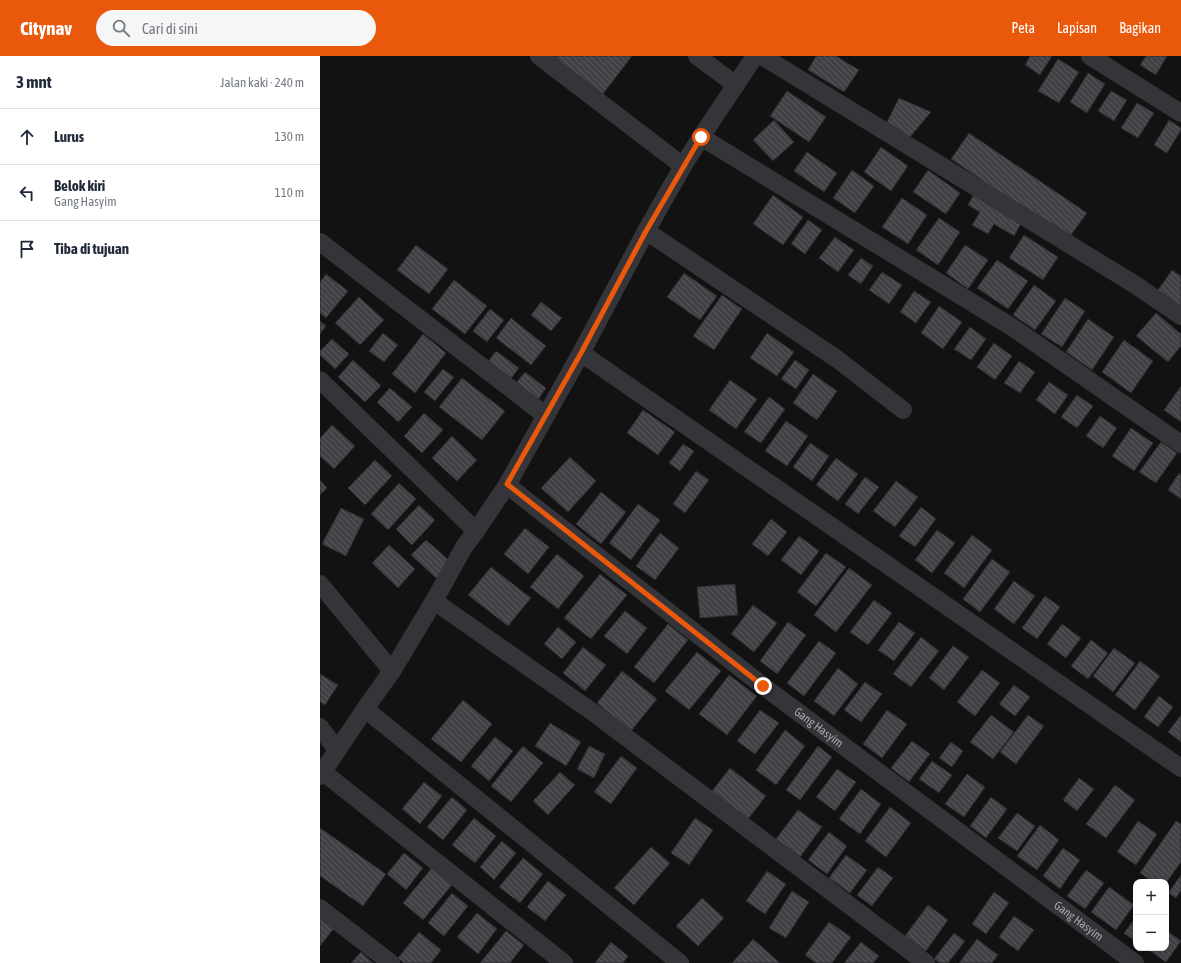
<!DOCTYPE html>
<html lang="id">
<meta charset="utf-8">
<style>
:root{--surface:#fff;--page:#f6f6f7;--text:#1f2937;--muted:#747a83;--line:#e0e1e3;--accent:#ea580c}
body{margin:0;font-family:"Asap Condensed",sans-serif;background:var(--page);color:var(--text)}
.controls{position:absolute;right:12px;bottom:12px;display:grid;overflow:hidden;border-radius:8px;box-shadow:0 2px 6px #0003}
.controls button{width:36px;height:36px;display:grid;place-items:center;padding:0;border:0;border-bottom:1px solid var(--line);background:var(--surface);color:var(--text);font:20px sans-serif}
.stop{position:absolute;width:12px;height:12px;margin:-9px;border:3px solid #ea580c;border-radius:50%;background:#fff}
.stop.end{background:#ea580c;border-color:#fff;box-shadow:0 1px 4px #0008}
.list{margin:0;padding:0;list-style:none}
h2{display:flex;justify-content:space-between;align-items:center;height:52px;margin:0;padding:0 16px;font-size:17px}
h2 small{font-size:13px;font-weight:400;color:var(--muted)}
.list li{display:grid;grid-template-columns:26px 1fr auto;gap:12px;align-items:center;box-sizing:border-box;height:56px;padding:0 16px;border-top:1px solid var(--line)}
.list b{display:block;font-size:15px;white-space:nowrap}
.list p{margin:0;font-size:13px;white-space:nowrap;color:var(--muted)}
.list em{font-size:13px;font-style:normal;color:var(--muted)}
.icon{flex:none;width:22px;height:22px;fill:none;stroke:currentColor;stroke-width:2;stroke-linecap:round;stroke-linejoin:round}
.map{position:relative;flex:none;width:861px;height:907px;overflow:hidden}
header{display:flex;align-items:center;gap:24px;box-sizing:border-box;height:56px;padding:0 20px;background:var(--accent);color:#fff}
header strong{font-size:19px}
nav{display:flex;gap:22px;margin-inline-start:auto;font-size:14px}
.search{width:280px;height:36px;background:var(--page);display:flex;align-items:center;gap:10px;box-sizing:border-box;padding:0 14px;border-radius:22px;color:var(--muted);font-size:15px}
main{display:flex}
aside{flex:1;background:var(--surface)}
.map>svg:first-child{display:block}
.building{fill:url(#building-back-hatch);stroke:#2c2c2f}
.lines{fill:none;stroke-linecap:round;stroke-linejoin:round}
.minor{stroke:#353539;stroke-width:18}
.route{stroke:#ea580c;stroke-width:5}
.labels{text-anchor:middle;stroke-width:3;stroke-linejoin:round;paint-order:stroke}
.street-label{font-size:12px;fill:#a4a6b2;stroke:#0d0d0e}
</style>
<header>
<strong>Citynav</strong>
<div class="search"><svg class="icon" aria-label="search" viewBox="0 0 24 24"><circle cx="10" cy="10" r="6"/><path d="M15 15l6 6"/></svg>Cari di sini</div>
<nav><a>Peta</a><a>Lapisan</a><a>Bagikan</a></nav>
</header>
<main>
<aside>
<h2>3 mnt<small>Jalan kaki · 240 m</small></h2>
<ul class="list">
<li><svg class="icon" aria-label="ahead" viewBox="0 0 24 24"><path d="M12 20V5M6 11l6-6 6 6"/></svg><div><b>Lurus</b></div><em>130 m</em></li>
<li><svg class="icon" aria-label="left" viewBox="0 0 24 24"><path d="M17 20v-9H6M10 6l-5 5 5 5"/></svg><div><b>Belok kiri</b><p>Gang Hasyim</p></div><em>110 m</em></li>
<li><svg class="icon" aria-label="arrive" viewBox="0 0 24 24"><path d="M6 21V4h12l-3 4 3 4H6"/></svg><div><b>Tiba di tujuan</b></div></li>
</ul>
</aside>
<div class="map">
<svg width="861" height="907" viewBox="0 0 861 907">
<defs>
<pattern id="building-back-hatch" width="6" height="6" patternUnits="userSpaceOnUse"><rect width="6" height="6" fill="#414146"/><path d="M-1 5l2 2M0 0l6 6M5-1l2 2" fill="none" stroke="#59595e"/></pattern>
</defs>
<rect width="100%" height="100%" fill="#121213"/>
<g class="building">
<path d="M236 0H312L283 38 235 2Z"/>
<path d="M496 0H516L539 14 524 36 488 14Z"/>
<path d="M710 0H732L720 19 705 9Z"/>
<path d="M826 0H847L836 19 820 9Z"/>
<path d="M738 3 759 16 739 47 718 35Z"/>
<path d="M768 17 785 28 767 57 750 46Z"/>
<path d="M467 35 506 61 489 86 450 60Z"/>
<path d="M791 35 807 44 794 65 778 55Z"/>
<path d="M579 42 611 56 590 81 567 66Z"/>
<path d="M817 47 834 57 818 82 801 72Z"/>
<path d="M454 64 474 86 453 105 433 84Z"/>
<path d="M849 64 861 72V74L847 97 834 89Z"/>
<path d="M649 77 767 157 748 183 631 103Z"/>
<path d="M561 91 588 110 571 135 544 116Z"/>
<path d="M487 96 517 117 504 136 474 115Z"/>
<path d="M532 114 554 130 535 157 513 142Z"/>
<path d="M608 114 640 137 626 158 593 136Z"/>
<path d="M654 138 702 166 694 180 674 168 668 178 652 169 660 156 648 149Z"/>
<path d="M453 139 483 161 463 189 433 168Z"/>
<path d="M582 142 607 159 588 188 562 171Z"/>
<path d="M619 162 640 176 618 209 596 194Z"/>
<path d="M488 164 502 174 485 198 471 188Z"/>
<path d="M704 179 738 201 723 224 689 202Z"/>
<path d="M515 181 534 194 518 216 499 202Z"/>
<path d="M96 189 128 213 109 238 77 214Z"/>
<path d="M645 189 668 204 648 233 626 217Z"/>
<path d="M541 202 553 210 541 228 528 219Z"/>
<path d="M677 204 708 225 688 253 657 232Z"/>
<path d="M852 214 861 220V250L838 234Z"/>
<path d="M562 216 582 229 569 248 549 234Z"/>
<path d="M364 217 397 240 380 264 347 241Z"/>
<path d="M6 218 28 235 6 262 0 257V226Z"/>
<path d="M134 224 167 250 145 278 112 253Z"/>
<path d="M714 229 736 245 715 274 693 259Z"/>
<path d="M594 235 611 246 596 267 580 256Z"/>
<path d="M402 239 422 253 394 294 373 280Z"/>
<path d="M39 241 64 264 40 289 15 267Z"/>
<path d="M745 242 765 255 742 291 721 278Z"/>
<path d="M221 246 242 262 231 275 211 259Z"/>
<path d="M619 250 642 266 623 293 601 277Z"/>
<path d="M170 253 184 264 167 286 153 275Z"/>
<path d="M836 257 861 278V290L848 306 816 280Z"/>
<path d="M191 262 226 290 211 309 176 282Z"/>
<path d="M768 263 794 281 772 314 746 296Z"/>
<path d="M0 265 6 270 0 278Z"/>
<path d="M650 271 666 283 651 304 634 293Z"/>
<path d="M63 277 78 289 64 306 49 295Z"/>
<path d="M447 277 474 296 457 320 430 302Z"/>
<path d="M103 278 126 297 95 337 72 318Z"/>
<path d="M12 283 29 298 15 313 0 299V295Z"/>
<path d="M804 284 833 305 811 337 782 316Z"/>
<path d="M674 287 692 300 675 324 657 311Z"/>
<path d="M176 295 199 312 189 325 166 308Z"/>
<path d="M33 304 61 330 45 346 18 321Z"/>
<path d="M475 304 489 314 476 333 461 323Z"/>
<path d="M699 305 715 316 700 337 684 327Z"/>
<path d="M123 313 134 321 115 345 104 336Z"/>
<path d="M205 316 226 332 218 344 196 327Z"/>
<path d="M493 318 517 335 497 364 473 347Z"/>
<path d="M142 322 185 355 162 384 119 351Z"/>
<path d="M410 324 437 343 416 373 389 354Z"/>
<path d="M729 326 748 339 735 358 716 344Z"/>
<path d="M861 330V366L844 354Z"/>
<path d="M70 332 92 351 78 366 57 346Z"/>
<path d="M757 339 773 350 757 372 741 361Z"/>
<path d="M449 341 465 353 441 387 424 376Z"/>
<path d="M323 354 355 376 338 399 307 377Z"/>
<path d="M104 357 123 374 102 397 84 380Z"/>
<path d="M780 360 797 372 783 392 766 380Z"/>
<path d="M466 365 488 380 467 410 445 395Z"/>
<path d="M12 369 35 390 14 413 0 400V382Z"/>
<path d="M811 372 833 387 814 415 792 400Z"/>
<path d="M132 380 157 404 137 425 112 402Z"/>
<path d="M841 386 857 397 836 427 819 416Z"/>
<path d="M490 387 509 400 492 425 473 411Z"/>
<path d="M363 388 374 395 360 415 349 407Z"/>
<path d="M250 401 276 425 248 456 221 432Z"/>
<path d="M516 402 538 418 518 445 496 429Z"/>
<path d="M55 404 72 420 45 449 28 432Z"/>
<path d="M376 415 389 424 365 457 353 448Z"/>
<path d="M859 417 861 419V443L848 434Z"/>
<path d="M545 421 559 431 538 458 525 448Z"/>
<path d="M0 424 7 432 0 439Z"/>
<path d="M576 425 598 441 575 471 553 455Z"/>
<path d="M79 427 96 443 68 474 51 458Z"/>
<path d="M281 436 306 456 281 488 256 468Z"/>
<path d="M318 448 340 464 311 504 289 487Z"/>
<path d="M99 449 115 464 92 489 76 473Z"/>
<path d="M601 451 616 463 595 491 579 480Z"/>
<path d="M21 452 44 463 26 500 2 488Z"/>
<path d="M451 463 467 476 448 500 432 488Z"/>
<path d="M205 472 229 491 208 518 184 498Z"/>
<path d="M617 474 635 487 612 517 595 504Z"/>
<path d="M340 477 359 492 335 524 316 510Z"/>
<path d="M652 479 672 494 644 532 624 517Z"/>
<path d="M479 480 499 495 481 519 461 504Z"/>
<path d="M106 484 131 506 116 522 91 499Z"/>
<path d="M69 489 95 513 78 532 52 507Z"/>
<path d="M506 497 526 511 496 550 477 536Z"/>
<path d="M237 498 264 520 238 553 210 531Z"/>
<path d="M672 503 690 516 660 556 643 543Z"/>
<path d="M171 511 211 542 188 570 148 539Z"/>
<path d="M529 512 552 529 516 576 494 559Z"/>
<path d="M280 518 307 539 271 583 244 562Z"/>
<path d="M694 525 715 540 694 568 674 553Z"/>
<path d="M415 528 418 559 380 562 377 531Z"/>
<path d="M725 540 740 551 717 583 702 572Z"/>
<path d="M554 544 572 557 548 589 530 576Z"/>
<path d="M433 549 457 567 434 596 411 578Z"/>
<path d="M305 555 327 572 307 598 284 580Z"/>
<path d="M468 566 486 579 457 618 440 605Z"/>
<path d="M579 566 595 577 574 605 558 594Z"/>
<path d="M348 568 368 584 334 627 314 611Z"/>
<path d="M742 568 761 582 746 602 727 588Z"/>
<path d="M238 571 256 586 242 603 224 588Z"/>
<path d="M601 581 619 595 591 631 573 618Z"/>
<path d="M771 584 788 597 768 623 751 610Z"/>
<path d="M499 585 516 597 484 640 467 627Z"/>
<path d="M633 590 649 601 624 634 609 622Z"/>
<path d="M263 591 286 609 265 635 243 617Z"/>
<path d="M794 592 815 607 793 636 773 620Z"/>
<path d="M377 596 401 615 369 654 345 635Z"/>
<path d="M820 605 840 620 815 654 795 639Z"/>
<path d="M518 612 538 628 514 660 494 645Z"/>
<path d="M662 614 680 627 655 660 637 646Z"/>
<path d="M302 615 337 643 311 675 277 647Z"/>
<path d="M0 618 18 629 5 649 0 646Z"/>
<path d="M409 619 437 640 407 679 379 658Z"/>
<path d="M545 626 562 638 541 666 524 654Z"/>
<path d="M694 629 710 641 695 660 679 648Z"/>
<path d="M839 640 853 651 838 671 824 661Z"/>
<path d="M143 644 172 668 141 706 111 683Z"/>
<path d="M440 654 459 667 435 698 417 685Z"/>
<path d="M567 654 587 668 562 702 543 688Z"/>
<path d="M671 659 694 676 673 703 650 686Z"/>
<path d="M708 659 724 670 696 708 680 696Z"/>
<path d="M861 659V686L848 676Z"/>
<path d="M230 667 261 686 246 710 215 690Z"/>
<path d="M465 674 485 690 456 729 436 714Z"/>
<path d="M175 681 193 695 169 725 151 710Z"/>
<path d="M592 685 610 698 589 726 571 712Z"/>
<path d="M631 686 643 695 632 711 619 702Z"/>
<path d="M203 690 223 707 191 746 171 730Z"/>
<path d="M269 690 285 698 274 722 257 713Z"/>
<path d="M498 690 512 701 480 744 466 734Z"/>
<path d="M301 700 317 712 291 748 274 736Z"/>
<path d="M612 705 632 719 619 737 599 723Z"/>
<path d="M410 712 446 740 428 763 392 735Z"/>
<path d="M517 713 536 726 515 755 496 741Z"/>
<path d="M240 716 255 729 228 759 213 745Z"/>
<path d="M647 718 665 731 644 761 625 748Z"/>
<path d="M759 722 774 733 757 755 743 744Z"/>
<path d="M104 726 122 740 100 768 82 753Z"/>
<path d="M795 729 815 744 786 782 766 768Z"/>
<path d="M541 733 561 748 540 778 519 763Z"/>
<path d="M132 741 147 754 123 784 107 771Z"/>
<path d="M671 741 687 753 666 782 650 770Z"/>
<path d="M570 751 591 767 566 801 545 785Z"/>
<path d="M478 754 502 771 480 801 456 783Z"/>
<path d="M697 757 715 770 697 795 678 782Z"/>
<path d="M154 762 176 780 155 807 132 789Z"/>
<path d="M375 762 393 774 369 809 351 797Z"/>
<path d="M818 765 837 778 816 809 797 796Z"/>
<path d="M856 765 861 768V806L846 827 833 826 820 817Z"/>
<path d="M720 769 739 784 717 814 697 800Z"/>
<path d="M0 772 66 818 43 850 0 820Z"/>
<path d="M509 776 527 790 507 818 488 804Z"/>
<path d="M182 785 196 797 174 824 160 811Z"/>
<path d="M331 791 350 807 314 849 294 832Z"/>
<path d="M743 792 760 804 740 833 723 820Z"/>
<path d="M84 797 103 812 86 834 67 818Z"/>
<path d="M526 799 547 814 530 837 509 822Z"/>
<path d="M203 802 223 818 200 847 179 831Z"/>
<path d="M115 808 136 824 103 864 83 847Z"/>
<path d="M558 811 573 822 552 850 537 839Z"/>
<path d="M766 814 784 827 765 853 747 840Z"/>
<path d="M447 815 466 828 445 858 426 845Z"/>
<path d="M861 819V834L856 842 848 837Z"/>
<path d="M228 825 246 839 225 865 207 851Z"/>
<path d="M789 831 814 849 796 874 771 856Z"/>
<path d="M472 835 489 846 466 882 449 872Z"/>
<path d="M674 836 689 847 666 878 652 868Z"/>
<path d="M132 837 148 850 124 880 108 867Z"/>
<path d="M382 842 404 862 378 890 356 870Z"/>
<path d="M608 849 628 864 606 895 585 880Z"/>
<path d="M157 857 177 873 158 898 137 881Z"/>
<path d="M0 860 15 871 0 890Z"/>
<path d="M694 860 714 874 698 895 679 881Z"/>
<path d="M816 861V886L804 877Z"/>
<path d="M509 866 531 881 512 907H496L485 899Z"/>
<path d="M846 874 861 885 846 906 830 895 832 892H846Z"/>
<path d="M186 875 204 889 190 907H160Z"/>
<path d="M99 876 121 894 111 907H84L78 902Z"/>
<path d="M634 877 645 885 628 907H620L614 903Z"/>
<path d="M433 883 460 907H412Z"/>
<path d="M657 883 678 899 672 907H639Z"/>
<path d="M291 886 308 900 303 907H275Z"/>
<path d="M541 886 559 900 553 907H524Z"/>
<path d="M41 896 53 907H31Z"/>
</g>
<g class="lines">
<g class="minor">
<path d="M219 0 363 110"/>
<path d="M377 0 416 29"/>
<path d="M442 0 814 228 861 260"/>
<path d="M770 0 861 57"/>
<path d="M381 81 692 271 861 388"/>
<path d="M326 175 517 303 583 354"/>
<path d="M0 186 225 359"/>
<path d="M261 297 861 712"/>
<path d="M0 324 156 475"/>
<path id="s1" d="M187 429 443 630 815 907"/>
<path d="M0 528 72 615"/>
<path d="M114 545 274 657 606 907"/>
<path d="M45 653 360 907"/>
<path d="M0 671 17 694"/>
<path d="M3 716 244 907"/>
<path d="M0 720 45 653 72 615 114 545 144 491 156 475 187 429 261 297 326 175 363 110 381 81 435 0"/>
<path d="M0 852 71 907"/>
</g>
</g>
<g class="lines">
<path class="route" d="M381 81 326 175 261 297 187 428 443 630"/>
</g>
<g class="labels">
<g class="street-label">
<text dy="4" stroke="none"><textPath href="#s1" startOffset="395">Gang Hasyim</textPath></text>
<text dy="4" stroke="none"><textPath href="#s1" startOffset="719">Gang Hasyim</textPath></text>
</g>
</g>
</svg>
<div class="controls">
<button>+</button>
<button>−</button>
</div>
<div class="stop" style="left:381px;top:81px"></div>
<div class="stop end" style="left:443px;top:630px"></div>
</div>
</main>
